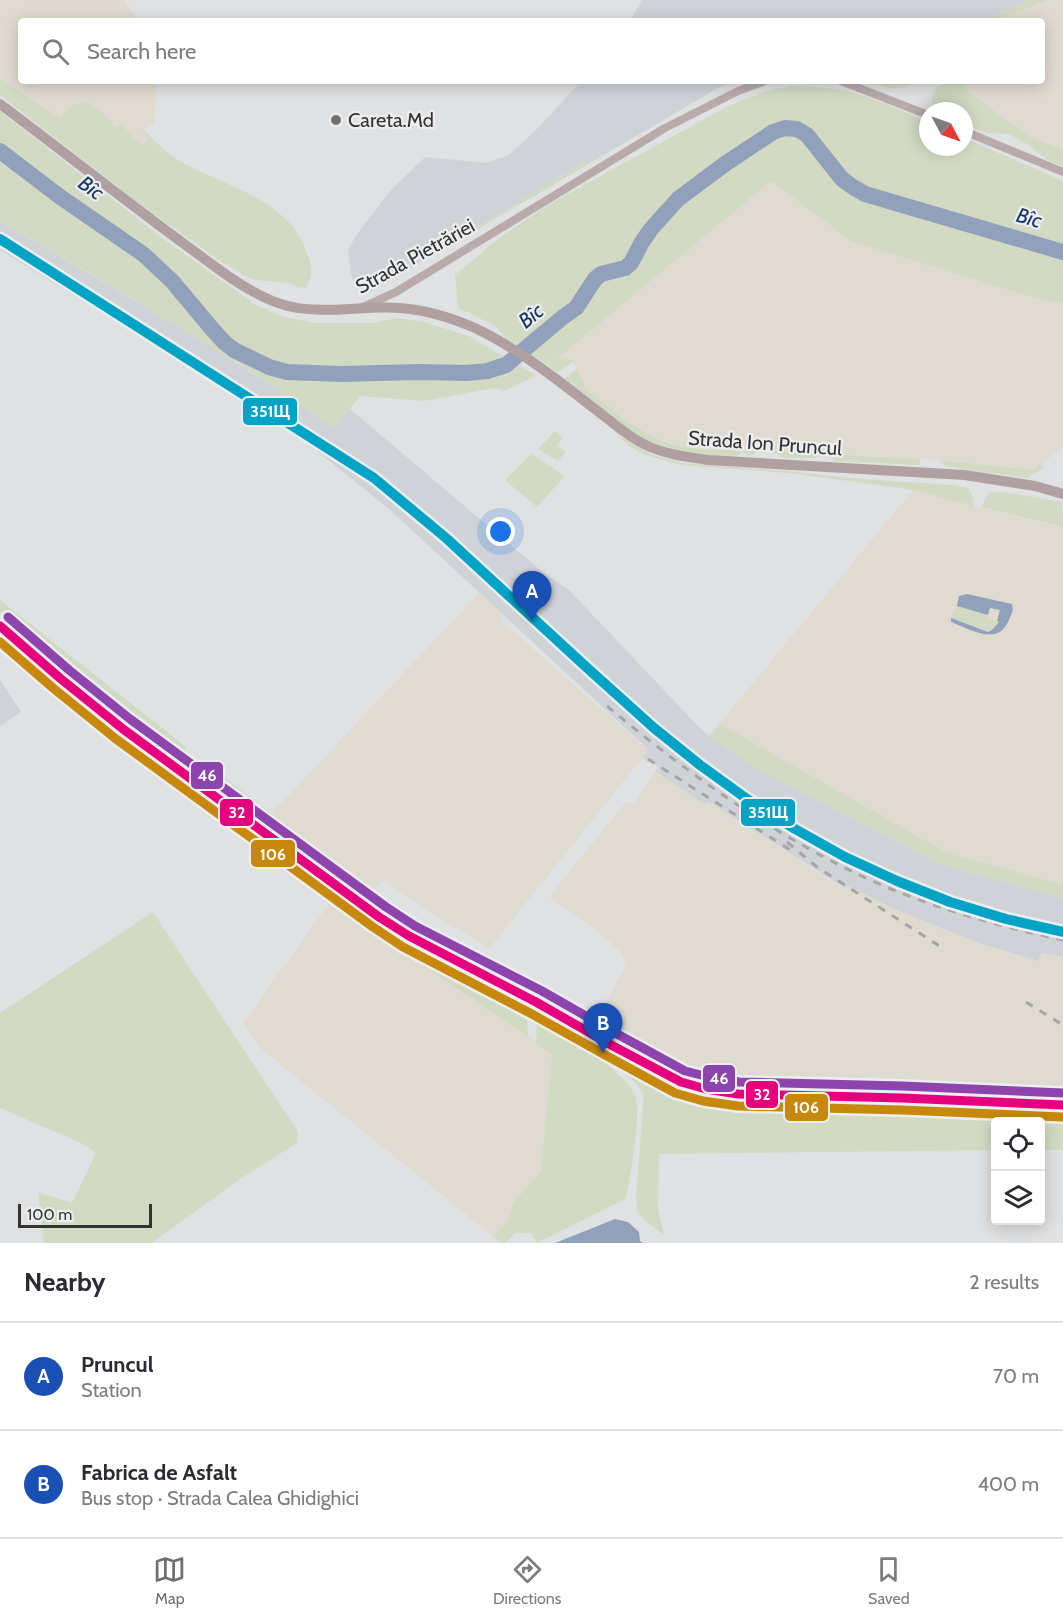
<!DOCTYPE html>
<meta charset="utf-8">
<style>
:root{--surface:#fff;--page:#f2f2f3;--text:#2b2b33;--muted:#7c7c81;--line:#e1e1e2;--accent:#707071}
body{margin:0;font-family:Cabin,sans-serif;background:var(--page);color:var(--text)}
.controls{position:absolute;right:18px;bottom:18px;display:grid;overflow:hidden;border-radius:6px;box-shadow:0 3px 15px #0003}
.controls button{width:54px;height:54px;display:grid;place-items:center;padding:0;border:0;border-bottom:2px solid var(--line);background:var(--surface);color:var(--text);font:30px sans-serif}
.compass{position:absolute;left:919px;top:102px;width:54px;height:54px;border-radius:50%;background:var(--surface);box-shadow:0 3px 15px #0003;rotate:131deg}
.scale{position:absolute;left:18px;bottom:15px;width:134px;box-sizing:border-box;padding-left:6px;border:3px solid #333334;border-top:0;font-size:16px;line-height:21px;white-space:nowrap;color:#333334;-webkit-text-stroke:4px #eceef0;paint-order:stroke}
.you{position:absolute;left:501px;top:532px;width:21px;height:21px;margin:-15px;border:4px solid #fff;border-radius:50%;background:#1a73e8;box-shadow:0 0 0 9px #1a73e833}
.badge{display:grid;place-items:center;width:39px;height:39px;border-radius:50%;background:var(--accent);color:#fff;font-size:20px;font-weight:700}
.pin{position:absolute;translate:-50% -50px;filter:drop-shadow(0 2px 3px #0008)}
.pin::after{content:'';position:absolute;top:32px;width:21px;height:18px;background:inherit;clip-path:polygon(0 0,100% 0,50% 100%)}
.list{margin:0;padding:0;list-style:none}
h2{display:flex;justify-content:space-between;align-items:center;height:78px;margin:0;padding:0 24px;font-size:26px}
h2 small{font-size:20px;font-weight:400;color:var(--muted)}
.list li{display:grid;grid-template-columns:39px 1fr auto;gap:18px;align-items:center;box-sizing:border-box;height:108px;padding:0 24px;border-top:2px solid var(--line)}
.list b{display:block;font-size:22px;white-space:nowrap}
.list p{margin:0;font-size:20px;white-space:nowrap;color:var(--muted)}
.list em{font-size:20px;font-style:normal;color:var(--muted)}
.icon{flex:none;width:33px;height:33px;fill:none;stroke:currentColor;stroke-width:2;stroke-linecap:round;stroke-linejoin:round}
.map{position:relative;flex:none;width:1063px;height:1243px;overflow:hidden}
.search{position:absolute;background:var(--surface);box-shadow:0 3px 15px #0003;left:18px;right:18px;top:18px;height:66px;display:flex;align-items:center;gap:15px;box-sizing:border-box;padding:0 21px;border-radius:6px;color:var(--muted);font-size:22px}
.sheet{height:294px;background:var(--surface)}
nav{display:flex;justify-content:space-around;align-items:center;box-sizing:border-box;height:84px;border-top:2px solid var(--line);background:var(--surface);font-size:16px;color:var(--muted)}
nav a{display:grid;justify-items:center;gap:3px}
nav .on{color:var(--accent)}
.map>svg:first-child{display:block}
.built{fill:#cfd3d8}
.industrial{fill:#e0dbd0}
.green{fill:#d3dac3}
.water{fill:#92a1bb}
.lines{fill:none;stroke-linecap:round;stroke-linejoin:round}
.river{stroke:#92a1bb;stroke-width:16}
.street{stroke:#b9abab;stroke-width:8}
.secondary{stroke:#b0a0a1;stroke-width:10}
.rail{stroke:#aaa5a5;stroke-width:3;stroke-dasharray:8 8;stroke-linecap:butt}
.bus-1-casing{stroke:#eceef0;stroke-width:14}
.bus-2-casing{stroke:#eceef0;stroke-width:14}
.bus-3-casing{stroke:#eceef0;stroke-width:14}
.bus-1{stroke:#e5007d;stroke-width:9}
.bus-2{stroke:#c6890d;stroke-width:9}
.bus-3{stroke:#8e44ad;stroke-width:9}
.rail-1-casing{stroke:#eceef0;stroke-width:15}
.rail-1{stroke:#03a3c6;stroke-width:10}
.poi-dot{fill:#707071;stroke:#eceef0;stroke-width:2}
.labels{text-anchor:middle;stroke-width:4.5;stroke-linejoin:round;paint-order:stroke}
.poi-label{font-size:20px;fill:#333334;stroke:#eceef0;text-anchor:start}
.street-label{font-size:20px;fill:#333334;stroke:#eceef0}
.water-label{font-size:21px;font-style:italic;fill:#1a3666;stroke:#eceef0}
.line-badge{stroke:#eceef0;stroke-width:2}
.badge-label{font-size:16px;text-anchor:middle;font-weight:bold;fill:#fff}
</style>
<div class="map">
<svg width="1063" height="1243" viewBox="0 0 1063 1243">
<rect width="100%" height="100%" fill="#e0e1e2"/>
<g class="built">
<path d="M642 0H1029L982 21H630Z"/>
<path d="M581 81H730L367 294 363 293 355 285 351 274 348 249 362 227 392 189 425 157 487 163 509 155 540 126Z"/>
<path d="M0 221 196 337 276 388 334 428 349 408 540 570 569 590 697 725 709 736 756 768 940 864 1063 898V957L1042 953 1038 961 978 943 894 909 848 886 846 891 843 887 709 802 705 805 655 771 658 767 642 758 646 753 647 748 389 509 291 430 0 250Z"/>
<path d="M0 680 21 712 0 726Z"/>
</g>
<g class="industrial">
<path d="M0 0H125L132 12 141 21H21V81H157L154 124 148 126 142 132 149 139 143 145 121 124 118 127 102 112 90 106 60 119 0 78Z"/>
<path d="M1048 0H1063V150L1027 135 969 92 962 81H1042V21H994Z"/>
<path d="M771 181 851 241 1021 294 1063 304V447L1034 470 943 460 788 451 704 449 674 444 654 437 636 427 591 393 586 388 577 368 571 360H556Z"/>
<path d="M913 490 1037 522 1063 527V898L940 864 756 768 709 736Z"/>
<path d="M479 593 503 615 500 620 647 749 646 753 489 949 418 904 384 880 371 891 271 814Z"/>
<path d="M655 771 704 805 709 802 845 890 847 886 894 909 978 943 1038 961 1042 953 1063 957V1086L926 1083 747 1077 735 1083 682 1071 597 1020 626 964 620 952 605 937 550 898 551 894 626 802 634 804Z"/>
<path d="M330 902 552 1053 541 1171 514 1202 508 1219 494 1237 259 1047 243 1023Z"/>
</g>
<g class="green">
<path d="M1029 0H1048L994 21H982Z"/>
<path d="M0 78 60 119 72 105 90 102 91 106 102 112 117 127 121 124 142 145 149 139 142 132 144 130C157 143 167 154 183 163 227 187 290 200 307 253 312 267 314 275 306 288L297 287 290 283 255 280 245 276 222 262 142 206 0 95Z"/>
<path d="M867 81H923C898 90 893 91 867 81Z"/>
<path d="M950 81H962L969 92 1027 135 1063 150V167L1047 160 1027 144 1009 134 987 133 964 124V111H934C929 93 932 87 950 81Z"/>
<path d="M791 86C810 87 829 87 848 91 875 98 902 111 928 122V147H964V138L1063 181V304L1021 294 851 241 771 181 557 359 571 360 573 362 558 372 506 338 494 325 458 308 455 275 482 253 490 245 546 206 728 106 763 92Z"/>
<path d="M0 111 166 241 256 305 281 316 314 323H373L396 318 424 322 469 336 536 376 504 391 494 388 424 401 360 396 334 428C226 353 113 287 0 221Z"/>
<path d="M585 161 587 165 440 251 439 250Z"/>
<path d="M577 368 586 388 591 393C616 412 642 436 673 444 701 452 732 449 761 450L750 456 744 452 734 457 713 456 683 452 651 442 631 431 565 379Z"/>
<path d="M611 430 634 445 651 454 681 463 789 471 849 478 952 485 968 488 972 495 974 506 913 490 820 477 788 473 680 465 642 454 631 447Z"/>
<path d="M555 431 563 438 557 446 566 452 558 461 538 449Z"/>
<path d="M769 450 822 453 821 456 812 458H784Z"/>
<path d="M531 454 565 476 537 507 505 480Z"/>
<path d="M830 454 920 459V465L835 461Z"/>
<path d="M939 460 1034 470 1041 464 1044 468 1027 478 945 466Z"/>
<path d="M989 492H1003L1062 502 1063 527 981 507Z"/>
<path d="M0 600 186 747 183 762 142 735 71 679 0 613Z"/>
<path d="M957 606 988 615V619L999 622 993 629 988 632 951 618Z"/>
<path d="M720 724 945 852 1063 885V898L940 864 756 768 709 736Z"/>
<path d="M205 762 292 830H271L201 775Z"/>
<path d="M334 894 400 941 399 949 330 902Z"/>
<path d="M153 912 298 1132 297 1143 237 1181 152 1243H44L38 1192 72 1203 96 1153 81 1143 0 1108V1013Z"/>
<path d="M415 951 427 953 441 963 466 976 479 980 494 993 507 997 520 1004 527 1013 528 1037 408 955Z"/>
<path d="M560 1001 597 1020 682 1071 717 1079C691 1088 619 1037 596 1023L593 1024 557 1005Z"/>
<path d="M546 1017C558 1025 604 1046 608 1056 610 1059 609 1063 609 1066 618 1074 628 1082 634 1093 643 1110 630 1178 626 1199L537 1243 531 1233H515L505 1243H501L494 1237 508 1219 514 1202 541 1171 552 1054 536 1043 537 1022 541 1018Z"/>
<path d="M621 1060 667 1087 697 1098 723 1102 1063 1111V1150H1041L1040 1122H996L995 1150 659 1154 658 1208 664 1235 645 1221 637 1211 636 1196 644 1096C639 1083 626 1076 618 1065Z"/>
<path d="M747 1077 926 1083 1063 1086V1097L735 1084Z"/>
</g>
<g class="water">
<path d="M967 594 1012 604 1013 610C1010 617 1007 627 1001 631 989 641 964 627 951 622V618L988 632 993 629 999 622 997 621 1000 610 990 608 988 615 957 606 959 596Z"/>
<path d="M615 1219 628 1222 639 1232 640 1241 643 1243H555Z"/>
</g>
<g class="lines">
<path class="river" d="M0 151 59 196 143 254 172 281 213 330 224 342 234 350 269 367 287 372 341 374 419 372 467 373 487 371 506 365 563 317 576 308 595 279 601 274 625 268 631 263 642 242 651 229 678 199 725 164 773 132 785 128 797 129 807 135 842 179 853 187 865 194 1063 252"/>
<g class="street">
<path d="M841 81 928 115"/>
<path d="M964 131 1063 172"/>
<path d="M363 307 396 292 665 128 738 91 765 81"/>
</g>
<g class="secondary">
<path d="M0 104C63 151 124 200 187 246 217 268 252 297 288 306 325 315 363 305 401 308 425 310 452 318 475 328 517 348 554 377 591 406 610 420 629 438 650 447 669 455 688 457 708 460L965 475 1035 486 1063 494"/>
<path d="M0 626 61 679 123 729 379 917 409 936 536 1002 613 1046 681 1082 706 1089 738 1094 902 1098 1063 1105"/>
</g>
<g class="rail">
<path d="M607 706C680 767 758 824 843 867 912 902 988 924 1063 940"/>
<path d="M648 759 792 851"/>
<path d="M787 842 817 867 944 949"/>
<path d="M1026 1002 1063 1025"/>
</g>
<g class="bus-1-casing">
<path id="bus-1" d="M0 626 61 679 123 729 379 917 409 936 536 1002 613 1046 681 1082 706 1089 738 1094 902 1098 1063 1105"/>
</g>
<g class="bus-2-casing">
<path id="bus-2" d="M0 642 53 688 116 739 373 927 403 947 530 1013 607 1056 675 1093 703 1101 738 1106 902 1110 1062 1117"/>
</g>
<g class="bus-3-casing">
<path id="bus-3" d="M8 617 69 670 130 719 386 907 415 926 542 991 619 1035 685 1071 709 1077 739 1082 902 1086 1063 1093"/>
</g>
<use href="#bus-1" class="bus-1"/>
<use href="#bus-2" class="bus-2"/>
<use href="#bus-3" class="bus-3"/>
<g class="rail-1-casing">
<path id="rail-1" d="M0 239 374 478 446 538 584 665 654 728 700 765 747 799 795 829 845 857 897 881 950 902 1006 919 1063 932"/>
</g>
<use href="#rail-1" class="rail-1"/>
</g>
<circle class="poi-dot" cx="336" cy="120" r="6"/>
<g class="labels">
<g class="poi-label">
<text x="348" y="127">Careta.Md</text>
</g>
<g class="street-label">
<text transform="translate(415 256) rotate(-29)" y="7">Strada Pietrăriei</text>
<text transform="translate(765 443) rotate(4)" y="7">Strada Ion Pruncul</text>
</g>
<g class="water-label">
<text transform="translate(91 188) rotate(36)" y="7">Bîc</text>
<text transform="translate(1029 218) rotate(16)" y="7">Bîc</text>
<text transform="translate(531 316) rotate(-39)" y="7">Bîc</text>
</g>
</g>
<g class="line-badge">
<rect x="242" y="397" width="56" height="29" rx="6" fill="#03a3c6"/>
<rect x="190" y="761" width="34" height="29" rx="6" fill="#8e44ad"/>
<rect x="740" y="798" width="56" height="29" rx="6" fill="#03a3c6"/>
<rect x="219" y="798" width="35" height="29" rx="6" fill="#e5007d"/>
<rect x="250" y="839" width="46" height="29" rx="6" fill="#c6890d"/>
<rect x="702" y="1064" width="34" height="29" rx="6" fill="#8e44ad"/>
<rect x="745" y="1080" width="34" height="29" rx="6" fill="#e5007d"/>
<rect x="784" y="1093" width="45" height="29" rx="6" fill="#c6890d"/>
</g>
<g class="badge-label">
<text x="270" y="417">351Щ</text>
<text x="207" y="781">46</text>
<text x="768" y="818">351Щ</text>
<text x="237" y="818">32</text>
<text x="273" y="860">106</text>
<text x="719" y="1084">46</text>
<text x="762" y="1100">32</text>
<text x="806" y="1113">106</text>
</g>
</svg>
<div class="controls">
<button><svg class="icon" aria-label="locate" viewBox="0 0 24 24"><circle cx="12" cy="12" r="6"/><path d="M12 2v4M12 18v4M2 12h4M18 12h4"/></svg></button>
<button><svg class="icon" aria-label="layers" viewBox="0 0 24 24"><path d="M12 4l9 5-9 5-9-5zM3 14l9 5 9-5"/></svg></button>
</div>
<svg class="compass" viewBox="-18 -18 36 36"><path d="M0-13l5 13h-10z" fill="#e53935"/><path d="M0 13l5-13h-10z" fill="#7c7c81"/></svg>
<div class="scale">100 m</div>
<div class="you"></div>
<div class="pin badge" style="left:532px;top:621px;background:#1a4fb4">A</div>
<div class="pin badge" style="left:603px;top:1053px;background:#1a4fb4">B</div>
<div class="search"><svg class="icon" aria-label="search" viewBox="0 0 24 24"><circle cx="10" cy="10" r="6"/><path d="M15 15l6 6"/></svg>Search here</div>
</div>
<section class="sheet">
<h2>Nearby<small>2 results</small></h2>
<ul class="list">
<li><span class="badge" style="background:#1a4fb4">A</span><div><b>Pruncul</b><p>Station</p></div><em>70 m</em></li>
<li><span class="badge" style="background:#1a4fb4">B</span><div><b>Fabrica de Asfalt</b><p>Bus stop · Strada Calea Ghidighici</p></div><em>400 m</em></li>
</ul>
</section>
<nav>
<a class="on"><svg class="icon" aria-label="map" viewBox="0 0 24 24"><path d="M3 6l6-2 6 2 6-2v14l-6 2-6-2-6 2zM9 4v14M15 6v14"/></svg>Map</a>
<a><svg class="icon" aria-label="directions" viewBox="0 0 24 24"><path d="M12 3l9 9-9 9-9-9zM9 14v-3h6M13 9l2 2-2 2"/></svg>Directions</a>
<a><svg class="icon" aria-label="saved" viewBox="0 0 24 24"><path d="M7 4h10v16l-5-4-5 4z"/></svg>Saved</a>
</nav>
